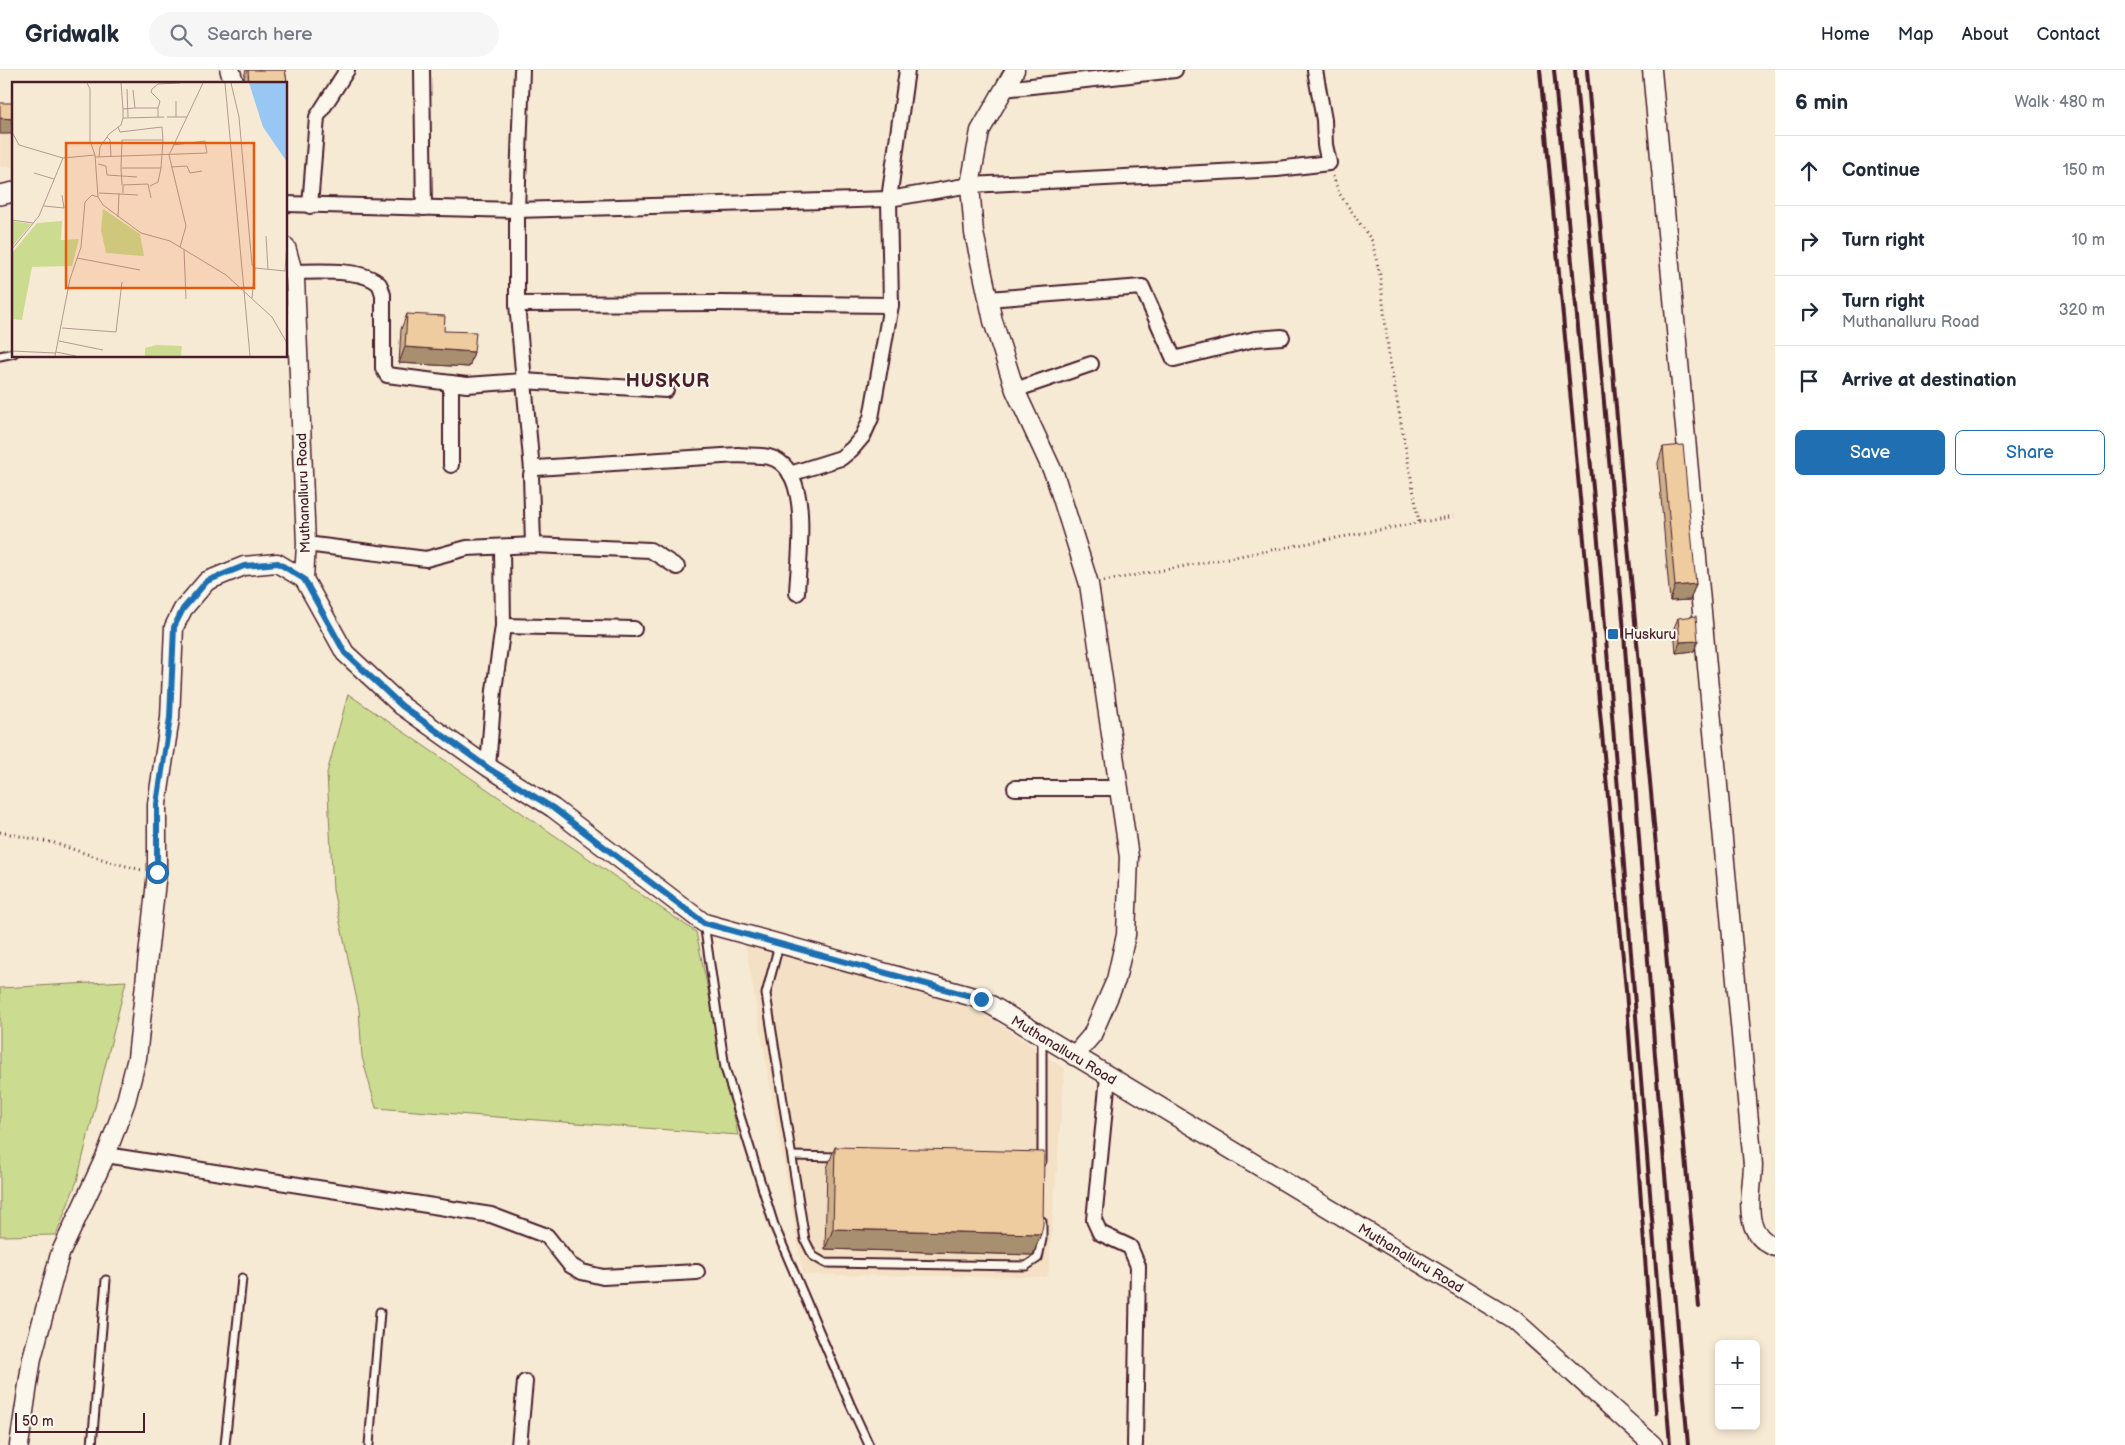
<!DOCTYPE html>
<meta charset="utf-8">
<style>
:root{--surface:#fff;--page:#f6f6f7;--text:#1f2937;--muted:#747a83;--line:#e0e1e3;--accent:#1f6fb2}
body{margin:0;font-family:"Balsamiq Sans",sans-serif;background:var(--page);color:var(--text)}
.controls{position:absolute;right:15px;bottom:15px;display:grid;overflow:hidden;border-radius:8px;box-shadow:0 2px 8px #0003}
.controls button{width:45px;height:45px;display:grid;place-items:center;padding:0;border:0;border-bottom:1px solid var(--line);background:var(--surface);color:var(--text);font:25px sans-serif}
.scale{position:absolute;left:15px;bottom:12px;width:130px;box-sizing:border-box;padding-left:5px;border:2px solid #4a1f2b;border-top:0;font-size:14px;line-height:18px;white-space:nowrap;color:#4a1f2b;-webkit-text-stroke:4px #fbf7ec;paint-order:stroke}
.stop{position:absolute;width:15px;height:15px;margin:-11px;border:4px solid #1f6fb2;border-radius:50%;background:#fff}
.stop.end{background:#1f6fb2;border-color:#fff;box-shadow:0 1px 5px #0008}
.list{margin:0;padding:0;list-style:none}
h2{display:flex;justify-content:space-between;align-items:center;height:65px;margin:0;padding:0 20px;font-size:21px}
h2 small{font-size:16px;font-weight:400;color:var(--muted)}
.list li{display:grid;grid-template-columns:32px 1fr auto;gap:15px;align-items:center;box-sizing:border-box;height:70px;padding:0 20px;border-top:1px solid var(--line)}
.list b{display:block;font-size:19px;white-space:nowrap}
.list p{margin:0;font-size:16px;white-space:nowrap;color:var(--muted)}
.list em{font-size:16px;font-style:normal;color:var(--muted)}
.actions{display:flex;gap:10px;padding:15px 20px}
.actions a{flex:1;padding:11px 0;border:1px solid var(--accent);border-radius:8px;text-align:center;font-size:18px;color:var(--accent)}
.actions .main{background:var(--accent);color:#fff}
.icon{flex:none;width:28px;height:28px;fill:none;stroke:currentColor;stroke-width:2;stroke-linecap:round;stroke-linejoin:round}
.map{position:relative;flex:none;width:1775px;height:1375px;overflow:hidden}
header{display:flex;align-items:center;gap:30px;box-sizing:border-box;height:70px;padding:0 25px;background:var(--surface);border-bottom:1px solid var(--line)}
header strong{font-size:24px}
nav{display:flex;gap:28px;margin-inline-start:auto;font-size:18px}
.search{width:350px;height:45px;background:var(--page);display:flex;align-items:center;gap:12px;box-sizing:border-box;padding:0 18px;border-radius:28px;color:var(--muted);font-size:19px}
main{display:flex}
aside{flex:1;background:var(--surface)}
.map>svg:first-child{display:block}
.built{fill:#f4e1c5}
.green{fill:#cbdc90;stroke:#8a7e5e}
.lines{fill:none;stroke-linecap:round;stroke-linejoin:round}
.service-casing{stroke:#4a1f2b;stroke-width:11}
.minor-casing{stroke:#4a1f2b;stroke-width:18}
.tertiary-casing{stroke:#4a1f2b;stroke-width:21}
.secondary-casing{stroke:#4a1f2b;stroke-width:22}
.path{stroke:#4a1f2b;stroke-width:3;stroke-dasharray:1 4;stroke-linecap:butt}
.service{stroke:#fbf7ec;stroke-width:7}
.minor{stroke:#fbf7ec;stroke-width:14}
.tertiary{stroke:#fbf7ec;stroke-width:18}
.secondary{stroke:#fbf7ec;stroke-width:19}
.rail{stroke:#4a1f2b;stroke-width:4}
.wall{fill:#cdaf8a;stroke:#4a1f2b}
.shaded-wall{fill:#a78f70;stroke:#4a1f2b}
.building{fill:#eecca0;stroke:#4a1f2b}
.route{stroke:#1f6fb2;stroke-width:6}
.poi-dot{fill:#1f6fb2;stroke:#fbf7ec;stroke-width:2}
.labels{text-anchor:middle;stroke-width:4;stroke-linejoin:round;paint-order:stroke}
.street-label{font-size:14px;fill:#4a1f2b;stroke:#fbf7ec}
.poi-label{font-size:14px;fill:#4a1f2b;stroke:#fbf7ec;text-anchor:start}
.district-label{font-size:19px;font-weight:bold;letter-spacing:1px;fill:#4a1f2b;stroke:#fbf7ec}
.inset-road{fill:none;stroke:#b29991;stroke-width:1}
.view{fill:#e8590c;fill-opacity:0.15;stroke:#e8590c;stroke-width:2.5}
.inset-edge{fill:none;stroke:#4a1f2b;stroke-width:2.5}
</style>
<header>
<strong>Gridwalk</strong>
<div class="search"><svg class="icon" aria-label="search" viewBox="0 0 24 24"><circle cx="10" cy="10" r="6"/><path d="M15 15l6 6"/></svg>Search here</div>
<nav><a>Home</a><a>Map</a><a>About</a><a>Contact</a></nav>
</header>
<main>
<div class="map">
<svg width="1775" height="1375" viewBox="0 0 1775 1375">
<rect width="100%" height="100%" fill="#f7ead5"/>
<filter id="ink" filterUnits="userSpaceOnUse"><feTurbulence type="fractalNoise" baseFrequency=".02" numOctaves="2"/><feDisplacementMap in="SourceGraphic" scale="10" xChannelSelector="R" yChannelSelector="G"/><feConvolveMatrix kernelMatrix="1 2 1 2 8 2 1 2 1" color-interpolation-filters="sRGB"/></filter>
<g filter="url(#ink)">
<g class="built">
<rect x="0" y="35" width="14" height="62"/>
<path d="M745 873 978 939 1065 999 1048 1207 803 1205Z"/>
</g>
<g class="green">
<path d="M348 624 696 862 738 1065 376 1038 362 987 359 939 333 820 327 703Z"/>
<path d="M126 911 77 1111 56 1165 0 1166V918Z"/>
</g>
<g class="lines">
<g class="service-casing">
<g id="service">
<path d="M0 286 14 283"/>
<path d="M704 853 725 998 774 1155 850 1334 869 1375"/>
<path d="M779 875 766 924 805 1170 813 1186 825 1193 1026 1196 1038 1188 1042 1169V1151"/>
<path d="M1042 966V1091"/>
<path d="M792 1086 839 1087"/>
<path d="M92 1375 106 1210"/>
<path d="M225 1375 242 1208"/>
<path d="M369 1375 380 1242"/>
</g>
</g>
<g class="minor-casing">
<g id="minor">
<path d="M422 0 424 138"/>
<path d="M522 0 517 140V234L532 400"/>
<path d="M1004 19 1175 0"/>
<path d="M286 134 517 140 889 129 970 115 1277 99 1329 93 1325 75 1324 50 1315 0"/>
<path d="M310 136 317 47 347 0"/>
<path d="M293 202C314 202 363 198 379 214 381 217 382 221 383 225V298L387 305 467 315 523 311 666 320"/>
<path d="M988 229 1142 217 1174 289 1255 269 1282 267"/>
<path d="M517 234 719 233 891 235 889 129 907 0"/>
<path d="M1015 320 1091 294"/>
<path d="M451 395V313"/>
<path d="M790 404 841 388 852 379 863 366 871 348 891 235"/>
<path d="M306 474 426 489 467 478 533 475 650 480 677 497"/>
<path d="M533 475 531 405 532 400 536 398 738 385C748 386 760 385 769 387 814 398 798 489 797 523"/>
<path d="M503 556 634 559"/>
<path d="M488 697 494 620 503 556 502 477"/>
<path d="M1015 718H1119"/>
<path d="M1108 1007 1094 1150 1100 1163 1130 1177 1138 1196 1135 1375"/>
<path d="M106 1085 491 1145 547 1166 570 1195 582 1202 603 1207 697 1202"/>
<path d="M519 1375 525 1312"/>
</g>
</g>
<g class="tertiary-casing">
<g id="tertiary">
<path d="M1015 0 980 61 970 115 974 163 993 251 1015 320 1055 406 1089 514 1129 787 1126 865 1116 910 1092 965 1074 986"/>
<path d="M1652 0 1753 1095C1752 1126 1740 1163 1775 1177"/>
<path d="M286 177 295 209 306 474 304 509 345 583 402 636 488 697 553 738 704 853 981 929 1513 1249 1653 1375"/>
<path d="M19 1375 32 1288 60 1184 106 1085 126 1031 137 988 157 802V734L170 648 174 557 183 539 207 511 244 496 277 493 304 509"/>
</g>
</g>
<g class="secondary-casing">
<g id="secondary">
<path d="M230 0 234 14"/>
<path d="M0 125 14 122"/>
</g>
</g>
<g class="path">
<path d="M1333 106 1339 123 1372 171 1380 205 1389 286 1419 452"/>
<path d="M1104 511 1455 446"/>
<path d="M0 762 54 773 114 793 142 800"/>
</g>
<use href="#service" class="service"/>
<use href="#minor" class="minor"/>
<use href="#tertiary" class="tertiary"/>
<use href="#secondary" class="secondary"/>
<g class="rail">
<path d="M1540 0 1626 920 1656 1343"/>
<path d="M1554 0 1600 493 1670 1375"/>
<path d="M1575 0 1623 550 1655 986 1688 1375"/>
<path d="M1587 0 1628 476 1699 1237"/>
</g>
</g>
<g class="wall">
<path d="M246 0H285L287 12 286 14H244V7Z"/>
<path d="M407 244 444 261 474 282 469 297 399 293 401 259Z"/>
<path d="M1663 377 1696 514 1690 530 1670 531 1658 393Z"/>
<path d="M1678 548 1694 581 1676 583 1674 558Z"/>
<path d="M835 1077 1033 1185 825 1179 827 1098Z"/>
</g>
<g class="shaded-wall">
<path d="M0 48 14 49V64H0Z"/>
<path d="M405 277 474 282 469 297 399 293Z"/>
<path d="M1696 514 1690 530 1670 531 1675 516Z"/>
<path d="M1698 571 1694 581 1676 583 1680 572Z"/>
<path d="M833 1159 1041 1164 1033 1185 825 1179Z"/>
</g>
<g class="building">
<path d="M248 0H285L287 12 277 14H249Z"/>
<path d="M0 33H14V49L0 48Z"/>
<path d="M407 244 445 246 444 261 476 262 474 282 405 277Z"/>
<path d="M1683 375 1696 514 1675 516 1663 377Z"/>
<path d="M1696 546 1698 571 1680 572 1678 548Z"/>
<path d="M835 1077 1044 1082 1043 1155 1041 1164 833 1159Z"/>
</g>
</g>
<g class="lines" filter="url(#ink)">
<path class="route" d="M157 802V734L170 648 174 557 183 539 207 511 244 496 278 493 304 509 345 583 402 636 488 698 553 738 704 853 981 929"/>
</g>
<rect class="poi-dot" x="1607" y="558" width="12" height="12" rx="2.5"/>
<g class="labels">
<g class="street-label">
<text transform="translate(303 423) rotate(-92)" y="5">Muthanalluru Road</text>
<text transform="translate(1064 980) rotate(31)" y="5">Muthanalluru Road</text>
<text transform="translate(1411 1188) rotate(31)" y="5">Muthanalluru Road</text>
</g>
<g class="poi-label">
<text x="1624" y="569">Huskuru</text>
</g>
<g class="district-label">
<text x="668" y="317">HUSKUR</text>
</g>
</g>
<g transform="translate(12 12)">
<rect width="275" height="275" fill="#f7ead5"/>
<path d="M91 127 128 152 132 174 94 171 89 148ZM0 139 19 142 0 165ZM50 139 49 158 67 157 60 184 20 185 10 238 0 237V171L25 141ZM144 263 170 264 169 274H133V266Z" fill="#cbdc90"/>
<path d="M237 1H275V80L251 45Z" fill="#98c7f3"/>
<path class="inset-road" d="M109 1 111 27M213 1 238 274M219 1 227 35 240 183 243 186 240 216M115 7 116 35M121 8 123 26M146 26 148 19 139 10 140 7 146 2 168 1M155 35H175M164 35V19M111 36V27L123 26H146V35M106 45 108 50 150 45 151 58M0 50 7 63 51 76M95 55 98 58 99 75M83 73 86 115 91 123 129 151 158 159 214 193 260 235 275 261M83 75 195 71 193 59 161 63M87 75 88 65 97 52 109 43 111 36 152 35M86 82 94 84 95 93 125 95M159 85 175 84 178 91 190 89M109 86H149L151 58H110L109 86 110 103M22 91 42 97M138 104 146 100 149 86M87 111 126 113M111 111V103L136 102 139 116M32 124 52 126 50 113M106 135 107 111M0 138 21 141M254 154 256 187M168 165 174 144 157 73 191 1M0 167 27 134 51 76 83 73 78 59V7L75 1M172 167 174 217M65 176 128 188M243 186 273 189 275 161M50 246 104 250 110 200M47 259 91 268M0 269 43 271M44 270 64 274M43 274 58 197 69 165 73 120 80 113 86 115"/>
<path class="view" d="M54 61H242V206H54Z"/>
<rect width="275" height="275" class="inset-edge"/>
</g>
</svg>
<div class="controls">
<button>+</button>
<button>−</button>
</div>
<div class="scale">50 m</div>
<div class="stop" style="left:157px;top:802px"></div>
<div class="stop end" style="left:981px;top:929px"></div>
</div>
<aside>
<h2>6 min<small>Walk · 480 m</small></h2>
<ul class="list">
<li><svg class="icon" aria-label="ahead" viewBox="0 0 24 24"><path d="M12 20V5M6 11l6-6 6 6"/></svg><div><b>Continue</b></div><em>150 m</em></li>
<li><svg class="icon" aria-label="right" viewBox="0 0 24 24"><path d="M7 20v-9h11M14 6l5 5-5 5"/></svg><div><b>Turn right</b></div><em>10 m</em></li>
<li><svg class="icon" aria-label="right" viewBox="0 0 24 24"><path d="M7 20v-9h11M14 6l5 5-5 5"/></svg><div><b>Turn right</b><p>Muthanalluru Road</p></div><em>320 m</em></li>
<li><svg class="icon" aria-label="arrive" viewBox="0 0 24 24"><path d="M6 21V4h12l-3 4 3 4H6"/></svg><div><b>Arrive at destination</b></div></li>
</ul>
<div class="actions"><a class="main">Save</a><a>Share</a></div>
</aside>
</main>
